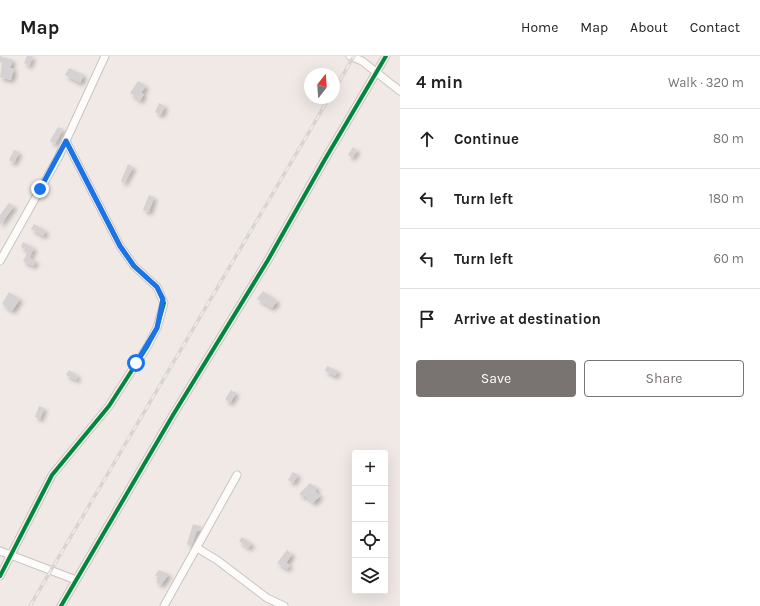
<!DOCTYPE html>
<meta charset="utf-8">
<style>
:root{--surface:#fff;--page:#f2f2f2;--text:#202124;--muted:#757577;--line:#e0e0e0;--accent:#797371}
body{margin:0;font-family:Karla,sans-serif;background:var(--page);color:var(--text)}
.controls{position:absolute;right:12px;bottom:12px;display:grid;overflow:hidden;border-radius:4px;box-shadow:0 4px 16px #0002}
.controls button{width:36px;height:36px;display:grid;place-items:center;padding:0;border:0;border-bottom:1px solid var(--line);background:var(--surface);color:var(--text);font:20px sans-serif}
.compass{position:absolute;left:304px;top:12px;width:36px;height:36px;border-radius:50%;background:var(--surface);box-shadow:0 4px 16px #0002;rotate:17deg}
.stop{position:absolute;width:12px;height:12px;margin:-9px;border:3px solid #1a73e8;border-radius:50%;background:#fff}
.stop.end{background:#1a73e8;border-color:#fff;box-shadow:0 1px 4px #0008}
.list{margin:0;padding:0;list-style:none}
h2{display:flex;justify-content:space-between;align-items:center;height:52px;margin:0;padding:0 16px;font-size:17px}
h2 small{font-size:13px;font-weight:400;color:var(--muted)}
.list li{display:grid;grid-template-columns:26px 1fr auto;gap:12px;align-items:center;box-sizing:border-box;height:60px;padding:0 16px;border-top:1px solid var(--line)}
.list b{display:block;font-size:15px;white-space:nowrap}
.list em{font-size:13px;font-style:normal;color:var(--muted)}
.actions{display:flex;gap:8px;padding:12px 16px}
.actions a{flex:1;padding:9px 0;border:1px solid var(--accent);border-radius:4px;text-align:center;font-size:14px;color:var(--accent)}
.actions .main{background:var(--accent);color:#fff}
.icon{flex:none;width:22px;height:22px;fill:none;stroke:currentColor;stroke-width:2;stroke-linecap:round;stroke-linejoin:round}
.map{position:relative;flex:none;width:400px;height:550px;overflow:hidden}
header{display:flex;align-items:center;gap:24px;box-sizing:border-box;height:56px;padding:0 20px;background:var(--surface);border-bottom:1px solid var(--line)}
header strong{font-size:19px}
nav{display:flex;gap:22px;margin-inline-start:auto;font-size:14px}
main{display:flex}
aside{flex:1;background:var(--surface)}
.map>svg:first-child{display:block}
.building{fill:#d6d1d2;filter:url(#shadow)}
.lines{fill:none;stroke-linecap:round;stroke-linejoin:round}
.minor-casing{stroke:#c8c4c1;stroke-width:9}
.minor{stroke:#fdfcfb;stroke-width:7}
.rail-casing{stroke:#d6d5d4;stroke-width:3.5}
.rail{stroke:#f4e8e2;stroke-width:2;stroke-dasharray:6;stroke-linecap:butt}
.cycleway-casing{stroke:#f4e8e2;stroke-width:6}
.cycleway{stroke:#00873e;stroke-width:4}
.route{stroke:#1a73e8;stroke-width:5}
</style>
<header>
<strong>Map</strong>
<nav><a>Home</a><a>Map</a><a>About</a><a>Contact</a></nav>
</header>
<main>
<div class="map">
<svg width="400" height="550" viewBox="0 0 400 550">
<defs>
<filter id="shadow"><feDropShadow dx="3" dy="3" stdDeviation="2" flood-color="#0004"/></filter>
</defs>
<rect width="100%" height="100%" fill="#f0e9e6"/>
<g class="building">
<path d="M0 0 13 4 10 12 14 13 11 24 0 21 2 7 0 6Z"/>
<path d="M27 0H33L29 10 24 7Z"/>
<path d="M69 12 84 19 80 27 65 19Z"/>
<path d="M138 25 146 30 141 37 144 38 140 45 130 37Z"/>
<path d="M159 47 165 50 161 59 155 56Z"/>
<path d="M58 71 63 73 55 88 50 85Z"/>
<path d="M353 91 357 94 352 102 348 99Z"/>
<path d="M14 94 19 96 14 107 9 104Z"/>
<path d="M128 108 133 111 124 127 121 125Z"/>
<path d="M149 139 154 141 149 156 143 154Z"/>
<path d="M9 147 14 150 0 169V159Z"/>
<path d="M34 168 46 175 43 180 31 173Z"/>
<path d="M23 186 34 192 29 202 36 205 33 210 23 205 28 195 21 191Z"/>
<path d="M263 235 277 245 272 252 257 243Z"/>
<path d="M9 236 20 243 12 255 2 248Z"/>
<path d="M327 310 338 315 335 320 325 315Z"/>
<path d="M69 314 78 320 76 324 66 319Z"/>
<path d="M231 334 236 337 230 347 225 343Z"/>
<path d="M39 350 44 352 40 363 35 361Z"/>
<path d="M293 416 298 419 293 427 288 424Z"/>
<path d="M310 427 317 432 315 435 320 440 313 447 304 439 303 441 299 438Z"/>
<path d="M193 468 202 471 200 475 197 474 191 490 187 488Z"/>
<path d="M242 481 252 488 248 492 239 485Z"/>
<path d="M287 494 292 498 286 507 290 509 287 513 277 507Z"/>
<path d="M159 514 169 518 161 529 156 526 158 524 156 523 158 521 155 519Z"/>
</g>
<g class="lines">
<g class="minor-casing">
<g id="minor">
<path d="M350 0 362 5 400 35"/>
<path d="M0 205 58 102 105 0"/>
<path d="M197 492 217 504 267 542 284 550"/>
<path d="M0 495 76 524"/>
<path d="M0 520 52 419 109 350 147 291 157 272 164 247 157 231 134 210 120 190 66 85"/>
<path d="M61 550 173 359 268 204 324 105 386 0"/>
<path d="M164 550 237 419"/>
</g>
</g>
<use href="#minor" class="minor"/>
<g class="rail-casing">
<g id="rail">
<path d="M334 34 354 0"/>
<path d="M30 550 329 42"/>
</g>
</g>
<use href="#rail" class="rail"/>
<g class="cycleway-casing">
<g id="cycleway">
<path d="M0 520 52 419 109 350 147 291 157 272 164 247 157 231 134 210 120 190 66 85"/>
<path d="M61 550 173 359 268 204 324 105 386 0"/>
</g>
</g>
<use href="#cycleway" class="cycleway"/>
</g>
<g class="lines">
<path class="route" d="M40 133 66 85 120 190 134 210 157 231 163 243 157 272 136 307"/>
</g>
</svg>
<div class="controls">
<button>+</button>
<button>−</button>
<button><svg class="icon" aria-label="locate" viewBox="0 0 24 24"><circle cx="12" cy="12" r="6"/><path d="M12 2v4M12 18v4M2 12h4M18 12h4"/></svg></button>
<button><svg class="icon" aria-label="layers" viewBox="0 0 24 24"><path d="M12 4l9 5-9 5-9-5zM3 14l9 5 9-5"/></svg></button>
</div>
<svg class="compass" viewBox="-18 -18 36 36"><path d="M0-13l5 13h-10z" fill="#e53935"/><path d="M0 13l5-13h-10z" fill="#757577"/></svg>
<div class="stop" style="left:136px;top:307px"></div>
<div class="stop end" style="left:40px;top:133px"></div>
</div>
<aside>
<h2>4 min<small>Walk · 320 m</small></h2>
<ul class="list">
<li><svg class="icon" aria-label="ahead" viewBox="0 0 24 24"><path d="M12 20V5M6 11l6-6 6 6"/></svg><div><b>Continue</b></div><em>80 m</em></li>
<li><svg class="icon" aria-label="left" viewBox="0 0 24 24"><path d="M17 20v-9H6M10 6l-5 5 5 5"/></svg><div><b>Turn left</b></div><em>180 m</em></li>
<li><svg class="icon" aria-label="left" viewBox="0 0 24 24"><path d="M17 20v-9H6M10 6l-5 5 5 5"/></svg><div><b>Turn left</b></div><em>60 m</em></li>
<li><svg class="icon" aria-label="arrive" viewBox="0 0 24 24"><path d="M6 21V4h12l-3 4 3 4H6"/></svg><div><b>Arrive at destination</b></div></li>
</ul>
<div class="actions"><a class="main">Save</a><a>Share</a></div>
</aside>
</main>
